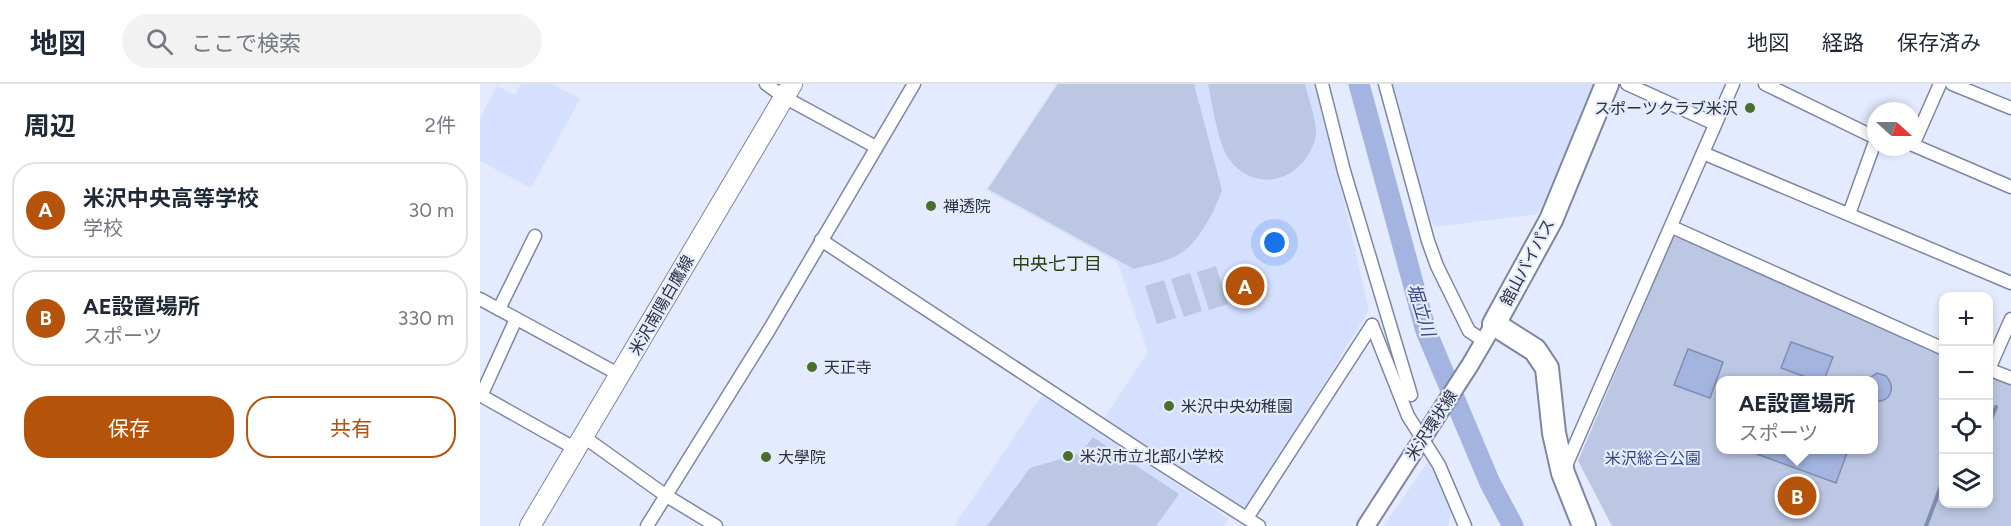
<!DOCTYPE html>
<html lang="ja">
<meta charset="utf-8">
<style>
:root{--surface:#fff;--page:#f2f2f3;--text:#1f2937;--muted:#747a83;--line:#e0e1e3;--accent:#b45309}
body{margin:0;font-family:Figtree,"Noto Sans JP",sans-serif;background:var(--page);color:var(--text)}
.controls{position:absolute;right:18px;bottom:18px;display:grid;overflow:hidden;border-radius:12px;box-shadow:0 3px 9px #0003}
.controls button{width:54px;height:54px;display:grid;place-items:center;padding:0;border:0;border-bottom:2px solid var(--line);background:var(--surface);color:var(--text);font:30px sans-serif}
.compass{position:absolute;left:1387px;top:18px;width:54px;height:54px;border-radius:50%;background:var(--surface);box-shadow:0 3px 9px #0003;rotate:111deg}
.you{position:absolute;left:795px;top:159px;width:21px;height:21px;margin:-15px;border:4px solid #fff;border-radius:50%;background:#1a73e8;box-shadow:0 0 0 9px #1a73e833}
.badge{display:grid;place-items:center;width:39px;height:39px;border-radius:50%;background:var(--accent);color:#fff;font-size:20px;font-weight:700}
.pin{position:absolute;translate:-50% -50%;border:3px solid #fff;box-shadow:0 2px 6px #0006}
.popup{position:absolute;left:1236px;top:292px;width:162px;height:78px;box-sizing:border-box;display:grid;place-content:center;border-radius:12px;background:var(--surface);filter:drop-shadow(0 2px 4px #0005);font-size:20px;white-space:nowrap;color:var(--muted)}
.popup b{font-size:22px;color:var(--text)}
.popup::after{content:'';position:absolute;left:50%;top:100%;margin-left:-12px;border:12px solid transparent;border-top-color:var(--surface)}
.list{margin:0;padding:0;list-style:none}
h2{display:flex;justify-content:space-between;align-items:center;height:78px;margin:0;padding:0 24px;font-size:26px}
h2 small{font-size:20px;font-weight:400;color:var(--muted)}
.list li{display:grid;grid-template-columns:39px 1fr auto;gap:18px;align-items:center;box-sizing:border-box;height:96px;margin:0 12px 12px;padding:0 12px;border:2px solid var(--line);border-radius:24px}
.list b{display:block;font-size:22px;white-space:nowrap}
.list p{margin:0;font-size:20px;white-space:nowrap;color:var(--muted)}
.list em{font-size:20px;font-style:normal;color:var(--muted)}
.actions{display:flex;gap:12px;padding:18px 24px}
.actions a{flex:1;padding:14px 0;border:2px solid var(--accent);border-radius:24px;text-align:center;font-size:21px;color:var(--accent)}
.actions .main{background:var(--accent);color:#fff}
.icon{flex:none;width:33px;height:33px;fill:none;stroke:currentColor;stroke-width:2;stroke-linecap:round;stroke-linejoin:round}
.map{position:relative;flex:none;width:1531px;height:442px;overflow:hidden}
header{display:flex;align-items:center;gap:36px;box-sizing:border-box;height:84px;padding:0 30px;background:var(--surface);border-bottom:2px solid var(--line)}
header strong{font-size:28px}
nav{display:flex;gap:33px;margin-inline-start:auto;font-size:21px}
.search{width:420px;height:54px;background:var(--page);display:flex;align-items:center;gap:15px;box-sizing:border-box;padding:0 21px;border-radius:33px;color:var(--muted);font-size:22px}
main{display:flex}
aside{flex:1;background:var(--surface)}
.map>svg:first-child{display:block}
.built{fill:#d5e0ff}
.green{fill:#bcc7e3;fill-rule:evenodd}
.water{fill:#a3b4e1;stroke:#7f8db0;stroke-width:1.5}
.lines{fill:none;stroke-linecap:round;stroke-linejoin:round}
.stream{stroke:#7f8db0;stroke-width:4}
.river{stroke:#a3b4e1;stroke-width:21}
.street-casing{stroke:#7d87a3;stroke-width:15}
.secondary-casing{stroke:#7d87a3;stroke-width:20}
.primary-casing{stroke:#7d87a3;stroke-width:22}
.highway-casing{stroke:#7d87a3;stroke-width:26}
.street{stroke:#fff;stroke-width:12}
.secondary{stroke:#fff;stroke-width:16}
.primary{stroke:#fff;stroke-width:20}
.highway{stroke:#fff;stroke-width:22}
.poi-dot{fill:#4a6f29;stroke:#e4ebfe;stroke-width:2}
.labels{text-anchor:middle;stroke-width:4.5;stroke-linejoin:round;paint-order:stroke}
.poi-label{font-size:16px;fill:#2c313c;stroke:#e4ebfe;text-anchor:start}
.street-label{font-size:16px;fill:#2c313c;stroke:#e4ebfe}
.park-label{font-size:16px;fill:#374880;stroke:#e4ebfe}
.neighbourhood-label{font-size:18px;fill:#26400f;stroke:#e4ebfe}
.water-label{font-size:18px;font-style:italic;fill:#394a83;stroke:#e4ebfe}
</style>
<header>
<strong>地図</strong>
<div class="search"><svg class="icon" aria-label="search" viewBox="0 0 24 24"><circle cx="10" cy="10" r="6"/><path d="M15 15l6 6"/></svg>ここで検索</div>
<nav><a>地図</a><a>経路</a><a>保存済み</a></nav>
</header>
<main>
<aside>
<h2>周辺<small>2件</small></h2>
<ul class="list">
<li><span class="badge">A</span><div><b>米沢中央高等学校</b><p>学校</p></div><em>30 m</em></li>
<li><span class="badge">B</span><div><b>AE設置場所</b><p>スポーツ</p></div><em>330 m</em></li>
</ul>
<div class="actions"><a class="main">保存</a><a>共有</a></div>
</aside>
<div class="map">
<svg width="1531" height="442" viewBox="0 0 1531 442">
<rect width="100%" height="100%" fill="#e4ebfe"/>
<g class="built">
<path d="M41 0H72L100 15 51 104 0 77V34L17 2 35 11Z"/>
<path d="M576 0H837L889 226 769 422 758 423 622 338 668 268 638 179 506 106Z"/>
<path d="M912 0H1114L1058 130 954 143 938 100Z"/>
<path d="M563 310 749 435 744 442H474Z"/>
<path d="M949 376 972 423 968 442H904Z"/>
</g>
<g class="green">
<path d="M578 0H714L742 106C735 127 718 160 698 171 685 178 668 181 654 185L508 105Z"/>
<path d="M728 0H825C828 13 837 37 836 49 836 55 833 62 831 66 814 100 772 107 749 75 737 57 733 22 728 0Z"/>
<path d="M1194 151 1463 269 1464 420H1508L1509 289 1531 299V442H1132L1098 377ZM1240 296H1394V366H1240Z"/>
<path d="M736 182 748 220 729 226 717 188Z"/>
<path d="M710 189 722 227 704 233 691 195Z"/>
<path d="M684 196 696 234 677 240 665 202Z"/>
<path d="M613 353 699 410 676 442H507L550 384 601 369Z"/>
</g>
<g class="water">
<path d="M1311 258 1353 273 1344 296H1334L1301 284Z"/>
<path d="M1208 265 1243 278 1230 314 1194 301Z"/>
<path d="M1397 289 1406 292C1417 304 1410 319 1394 317V296H1386Z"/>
<path d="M1275 366H1368L1356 399 1274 369Z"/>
</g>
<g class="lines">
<g class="stream">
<path d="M1508 342 1516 323"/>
<path d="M1446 442 1464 394"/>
</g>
<path class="river" d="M879 0 946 247 1010 399 1033 442"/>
<g class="street-casing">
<g id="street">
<path d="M286 0 304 13 396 63"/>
<path d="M842 0 864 87 931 311"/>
<path d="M905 0 948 157 957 182 989 247 1004 257"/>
<path d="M1147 0 1235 40"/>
<path d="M1285 0 1396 54"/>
<path d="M1460 0 1433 61 1531 103"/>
<path d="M1472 0 1531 24"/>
<path d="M1223 69 1531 199"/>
<path d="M1369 130 1396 55"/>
<path d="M1192 143 1464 265"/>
<path d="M341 156 664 369 779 442"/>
<path d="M0 215 140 291"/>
<path d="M19 225 55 152"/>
<path d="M892 241 928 332 959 381 985 442"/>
<path d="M1508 285 1531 294"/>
<path d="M1509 285 1531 235"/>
<path d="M0 311 96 365"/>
<path d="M1 312 36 235"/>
<path d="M104 353 185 411 236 442"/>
<path d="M1084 386 1253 0"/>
<path d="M767 434 892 241"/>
<path d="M167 442 289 246 434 0"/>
</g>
</g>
<g class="secondary-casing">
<path id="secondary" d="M886 442 990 281 1014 240"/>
</g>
<g class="primary-casing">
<path id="primary" d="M50 442 312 0"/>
</g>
<g class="highway-casing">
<path id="highway" d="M1104 442 1083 389 1074 349 1067 284 1055 266 1014 240 1071 136 1127 0"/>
</g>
<use href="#street" class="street"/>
<use href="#secondary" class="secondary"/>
<use href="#primary" class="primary"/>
<use href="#highway" class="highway"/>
</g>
<g class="poi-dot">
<circle cx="1270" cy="24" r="6"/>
<circle cx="451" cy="122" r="6"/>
<circle cx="332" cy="283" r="6"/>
<circle cx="689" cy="322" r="6"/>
<circle cx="588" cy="372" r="6"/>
<circle cx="286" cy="373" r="6"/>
</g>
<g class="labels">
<g class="poi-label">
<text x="1258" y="30" text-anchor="end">スポーツクラブ米沢</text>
<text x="463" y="128">禅透院</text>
<text x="344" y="289">天正寺</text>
<text x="701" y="328">米沢中央幼稚園</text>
<text x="600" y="378">米沢市立北部小学校</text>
<text x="298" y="379">大學院</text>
</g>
<g class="street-label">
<text transform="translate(1047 178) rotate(-62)" y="6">舘山バイパス</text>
<text transform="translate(181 221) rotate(-60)" y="6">米沢南陽白鷹線</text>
<text transform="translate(951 341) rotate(-57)" y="6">米沢環状線</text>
</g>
<g class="park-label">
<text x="1173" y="380">米沢総合公園</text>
</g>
<g class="neighbourhood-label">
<text x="577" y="186">中央七丁目</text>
</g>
<g class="water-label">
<text transform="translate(941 226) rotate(73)" y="6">堀立川</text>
</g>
</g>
</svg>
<div class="controls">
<button>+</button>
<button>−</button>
<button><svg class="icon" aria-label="locate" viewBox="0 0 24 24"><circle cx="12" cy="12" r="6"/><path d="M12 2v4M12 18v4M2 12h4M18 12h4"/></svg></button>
<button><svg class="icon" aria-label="layers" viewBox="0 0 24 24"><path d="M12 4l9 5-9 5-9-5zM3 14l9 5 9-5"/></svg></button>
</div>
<svg class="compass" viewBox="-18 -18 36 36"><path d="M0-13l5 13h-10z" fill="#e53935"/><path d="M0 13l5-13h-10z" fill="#747a83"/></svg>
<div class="you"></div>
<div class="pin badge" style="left:765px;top:202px">A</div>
<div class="pin badge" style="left:1317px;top:412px">B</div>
<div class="popup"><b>AE設置場所</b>スポーツ</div>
</div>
</main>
